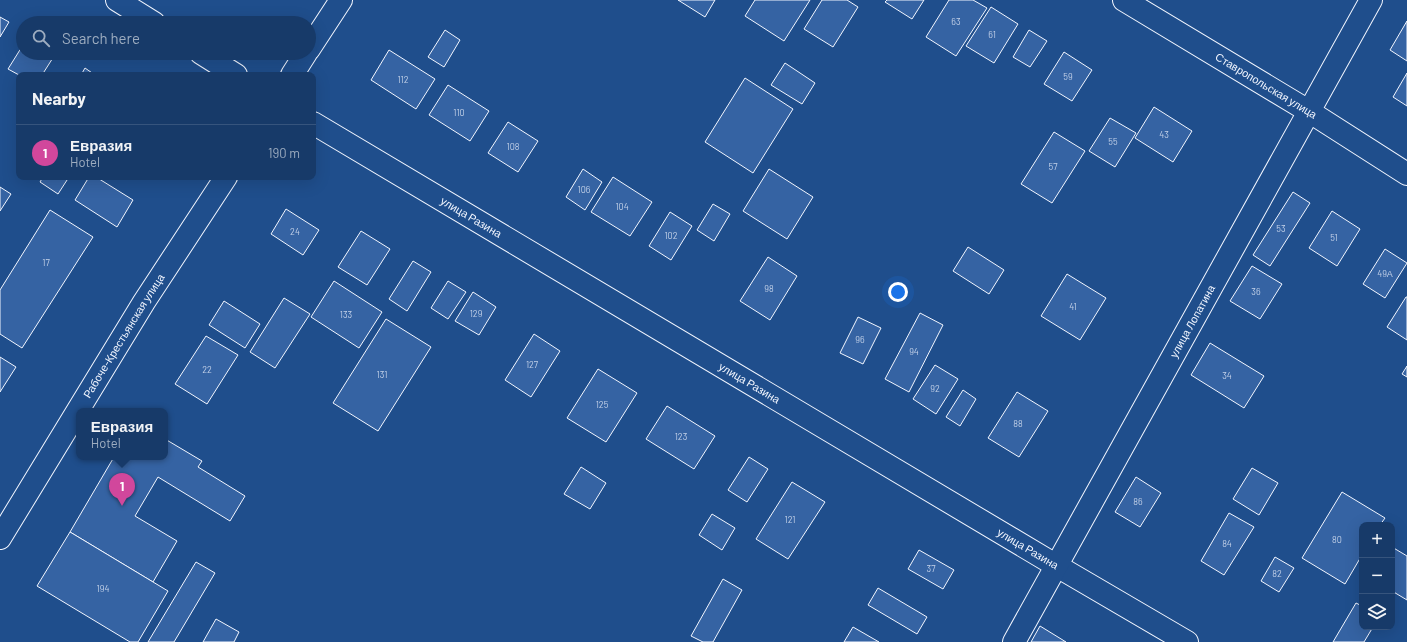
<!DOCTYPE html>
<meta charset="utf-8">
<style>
:root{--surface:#173a69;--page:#244571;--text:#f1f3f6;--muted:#9eadc0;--line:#36547d;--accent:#8bbbb9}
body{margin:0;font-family:Barlow,sans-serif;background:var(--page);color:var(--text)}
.controls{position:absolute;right:12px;bottom:12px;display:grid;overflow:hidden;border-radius:8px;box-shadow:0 4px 16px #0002}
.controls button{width:36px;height:36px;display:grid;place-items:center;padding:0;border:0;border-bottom:1px solid var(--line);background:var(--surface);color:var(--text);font:20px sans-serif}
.you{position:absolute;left:898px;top:292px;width:14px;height:14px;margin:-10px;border:3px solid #fff;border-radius:50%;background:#1a73e8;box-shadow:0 0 0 6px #1a73e833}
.badge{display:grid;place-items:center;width:26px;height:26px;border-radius:50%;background:var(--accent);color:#fff;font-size:13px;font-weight:700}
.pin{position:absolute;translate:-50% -33px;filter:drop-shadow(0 1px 2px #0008)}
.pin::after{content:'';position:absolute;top:21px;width:14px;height:12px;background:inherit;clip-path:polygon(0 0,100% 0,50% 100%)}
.popup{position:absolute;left:76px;top:408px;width:92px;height:52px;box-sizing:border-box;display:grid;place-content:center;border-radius:8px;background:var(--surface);filter:drop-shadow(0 1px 3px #0005);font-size:13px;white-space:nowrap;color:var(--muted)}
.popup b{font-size:15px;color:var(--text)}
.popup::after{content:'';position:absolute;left:50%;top:100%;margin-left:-8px;border:8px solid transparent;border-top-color:var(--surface)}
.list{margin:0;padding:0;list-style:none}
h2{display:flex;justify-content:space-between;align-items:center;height:52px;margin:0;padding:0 16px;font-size:17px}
h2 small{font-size:13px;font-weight:400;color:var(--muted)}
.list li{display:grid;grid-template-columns:26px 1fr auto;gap:12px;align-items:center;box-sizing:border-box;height:56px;padding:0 16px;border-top:1px solid var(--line)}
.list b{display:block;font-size:15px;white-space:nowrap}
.list p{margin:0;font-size:13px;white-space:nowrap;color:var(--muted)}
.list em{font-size:13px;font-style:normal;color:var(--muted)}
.icon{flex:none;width:22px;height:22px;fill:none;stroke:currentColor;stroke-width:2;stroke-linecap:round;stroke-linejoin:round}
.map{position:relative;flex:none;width:1407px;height:642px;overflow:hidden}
.search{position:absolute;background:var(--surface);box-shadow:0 4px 16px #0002;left:16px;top:16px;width:300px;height:44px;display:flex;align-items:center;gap:10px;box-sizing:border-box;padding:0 14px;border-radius:22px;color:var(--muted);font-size:15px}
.panel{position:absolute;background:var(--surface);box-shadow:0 4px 16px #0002;left:16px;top:72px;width:300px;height:108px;border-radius:8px}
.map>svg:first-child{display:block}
.building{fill:#3563a3;stroke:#f2f6ff}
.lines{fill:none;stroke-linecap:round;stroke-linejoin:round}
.street-casing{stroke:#f2f6ff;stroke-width:24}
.street{stroke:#1f4e8c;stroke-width:22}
.labels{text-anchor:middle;stroke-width:3;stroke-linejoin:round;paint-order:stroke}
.number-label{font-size:9px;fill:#c3d1e8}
.street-label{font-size:11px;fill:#f2f6ff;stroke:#1f4e8c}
</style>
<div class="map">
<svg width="1407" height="642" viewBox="0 0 1407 642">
<rect width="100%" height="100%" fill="#1f4e8c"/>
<g class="building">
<path d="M678 0H715L705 17Z"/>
<path d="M755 0H810L784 41 745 16Z"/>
<path d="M822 0H847L858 7 833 47 804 29Z"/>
<path d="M887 0H924L912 19 885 2Z"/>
<path d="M949 0H973L987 8 956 56 926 37Z"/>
<path d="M991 7 1018 24 994 63 966 46Z"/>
<path d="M0 17 9 22 0 37Z"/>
<path d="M1407 21V61L1390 50Z"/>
<path d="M445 30 460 40 444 67 428 57Z"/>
<path d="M1029 30 1047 41 1030 67 1013 57Z"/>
<path d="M23 45V53H56L42 75H19L8 69Z"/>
<path d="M389 50 435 79 416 109 371 80Z"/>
<path d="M1064 52 1092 70 1072 101 1044 84Z"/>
<path d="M785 63 815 83 802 104 771 85Z"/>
<path d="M85 68 95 75H81Z"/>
<path d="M1407 73V106L1393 97Z"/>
<path d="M745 78 793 109 753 173 705 142Z"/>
<path d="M448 85 489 111 470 141 429 115Z"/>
<path d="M1154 107 1192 131 1173 162 1135 138Z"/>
<path d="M1110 118 1136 133 1115 167 1089 151Z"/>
<path d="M508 122 538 141 518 172 488 153Z"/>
<path d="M1054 132 1085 151 1052 203 1021 184Z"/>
<path d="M583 169 602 182 585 210 566 197Z"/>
<path d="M769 169 813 197 787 239 743 211Z"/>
<path d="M43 177H69L58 194 40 182Z"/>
<path d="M89 177H96L133 200 117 227 75 200Z"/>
<path d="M613 177 652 202 630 236 591 212Z"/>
<path d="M0 187 11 194 0 211Z"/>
<path d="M1293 192 1310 203 1270 266 1253 255Z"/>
<path d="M713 204 730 214 714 241 697 230Z"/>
<path d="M286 209 319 230 303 255 271 234Z"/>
<path d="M50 210 93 237 22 348 0 334V290Z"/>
<path d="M1332 211 1360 229 1337 266 1309 248Z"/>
<path d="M670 212 692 226 671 260 649 246Z"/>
<path d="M361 231 390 249 367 285 338 267Z"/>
<path d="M968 247 1004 270 989 294 953 271Z"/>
<path d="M1385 249 1407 263 1385 298 1363 284Z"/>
<path d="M768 257 797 276 770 320 740 301Z"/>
<path d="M413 261 431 272 407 311 389 299Z"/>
<path d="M1252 266 1282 284 1260 319 1230 301Z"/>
<path d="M1067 274 1106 298 1080 340 1041 316Z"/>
<path d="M334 281 382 312 359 348 311 317Z"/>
<path d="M448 281 466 292 448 319 431 308Z"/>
<path d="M473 292 496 307 479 335 455 321Z"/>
<path d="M1406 297H1407V340L1387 327Z"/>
<path d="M284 298 310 314 275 368 250 352Z"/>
<path d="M224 301 260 324 245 348 209 325Z"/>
<path d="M920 313 943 325 909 392 885 379Z"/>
<path d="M858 317 881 328 863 364 840 353Z"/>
<path d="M386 319 431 347 378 431 333 403Z"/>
<path d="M534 334 560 351 531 397 505 380Z"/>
<path d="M206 336 238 355 207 404 175 384Z"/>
<path d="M1210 343 1264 376 1244 408 1191 375Z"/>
<path d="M0 357 16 367 0 392Z"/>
<path d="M935 365 958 379 936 414 913 399Z"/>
<path d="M1407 366V377L1402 374Z"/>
<path d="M598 369 637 393 606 442 567 418Z"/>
<path d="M963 390 976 399 960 426 946 417Z"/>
<path d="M1017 392 1048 411 1019 457 988 438Z"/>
<path d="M667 406 715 436 694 469 646 439Z"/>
<path d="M165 439 202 461 198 467 245 496 230 521 158 477 135 516 177 541 153 582 70 532 114 457H165Z"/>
<path d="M749 457 768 469 747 502 728 490Z"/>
<path d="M581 467 606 483 590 509 564 494Z"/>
<path d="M1252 468 1278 483 1259 515 1233 499Z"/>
<path d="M1136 477 1161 493 1140 527 1115 512Z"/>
<path d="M792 482 825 502 788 559 756 539Z"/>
<path d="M1342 492 1385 518 1380 525H1362V555L1345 584 1302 558Z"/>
<path d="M1229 513 1254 527 1224 575 1201 561Z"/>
<path d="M712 514 735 528 722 550 699 535Z"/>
<path d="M70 532 168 591 138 642H130L37 586Z"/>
<path d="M1392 547 1407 556V600L1392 591Z"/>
<path d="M919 550 954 570 943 589 908 569Z"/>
<path d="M1275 557 1294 568 1279 592 1261 581Z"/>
<path d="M196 562 215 573 174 642H148Z"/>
<path d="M723 579 742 590 713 642H703L691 636Z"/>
<path d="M878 588 927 617 917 634 868 605Z"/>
<path d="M1356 603 1362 606V627H1373L1364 642H1333Z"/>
<path d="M216 619 239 632 234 642H203Z"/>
<path d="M1040 626 1066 642H1031Z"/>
<path d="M853 627 879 642H844Z"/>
</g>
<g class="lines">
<g class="street-casing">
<g id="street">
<path d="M117 0 154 23"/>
<path id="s1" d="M1124 0 1310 112 1407 174"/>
<path d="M309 49 341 0"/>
<path d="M201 53 236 75"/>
<path d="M292 75 306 53"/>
<path id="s2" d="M313 123 1057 566 1187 642"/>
<path id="s3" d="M0 538 144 302 226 177"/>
<path id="s4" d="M1014 642 1371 0"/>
</g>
</g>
<use href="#street" class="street"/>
</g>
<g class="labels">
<g class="number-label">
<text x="956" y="25">63</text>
<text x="992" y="38">61</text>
<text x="1068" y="80">59</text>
<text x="403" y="83">112</text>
<text x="459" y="116">110</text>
<text x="1164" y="138">43</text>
<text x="1113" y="145">55</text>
<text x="513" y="150">108</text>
<text x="1053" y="170">57</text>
<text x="584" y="193">106</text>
<text x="622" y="210">104</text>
<text x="1281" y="232">53</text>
<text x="295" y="235">24</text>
<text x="671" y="239">102</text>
<text x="1334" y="241">51</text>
<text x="46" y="266">17</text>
<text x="1385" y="277">49А</text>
<text x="769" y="292">98</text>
<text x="1256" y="295">36</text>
<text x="1073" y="310">41</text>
<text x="476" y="317">129</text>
<text x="346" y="318">133</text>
<text x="860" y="343">96</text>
<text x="914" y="355">94</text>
<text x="532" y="368">127</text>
<text x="207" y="373">22</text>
<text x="382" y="378">131</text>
<text x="1227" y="379">34</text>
<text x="935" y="392">92</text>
<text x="602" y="408">125</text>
<text x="1018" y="427">88</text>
<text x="681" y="440">123</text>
<text x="1138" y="505">86</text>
<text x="790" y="523">121</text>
<text x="1337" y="543">80</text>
<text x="1227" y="547">84</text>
<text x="931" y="572">37</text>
<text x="1277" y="577">82</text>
<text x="103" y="592">194</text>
</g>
<g class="street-label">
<text dy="4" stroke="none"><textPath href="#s1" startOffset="166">Ставропольская улица</textPath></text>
<text dy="4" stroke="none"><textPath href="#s2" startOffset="184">улица Разина</textPath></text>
<text dy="4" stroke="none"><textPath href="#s4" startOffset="367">улица Лопатина</textPath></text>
<text dy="4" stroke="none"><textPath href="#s3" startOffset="237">Рабоче-Крестьянская улица</textPath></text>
<text dy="4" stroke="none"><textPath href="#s2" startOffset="508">улица Разина</textPath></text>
<text dy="4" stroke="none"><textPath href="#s2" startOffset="832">улица Разина</textPath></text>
</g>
</g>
</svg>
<div class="controls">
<button>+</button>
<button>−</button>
<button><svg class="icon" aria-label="layers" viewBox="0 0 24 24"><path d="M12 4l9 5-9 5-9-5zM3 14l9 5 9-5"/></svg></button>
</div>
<div class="you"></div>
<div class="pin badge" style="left:122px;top:506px;background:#d1479c">1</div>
<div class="popup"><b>Евразия</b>Hotel</div>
<div class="search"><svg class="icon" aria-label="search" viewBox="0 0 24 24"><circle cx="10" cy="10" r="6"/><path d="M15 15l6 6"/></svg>Search here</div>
<section class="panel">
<h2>Nearby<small></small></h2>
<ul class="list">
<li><span class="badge" style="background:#d1479c">1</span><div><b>Евразия</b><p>Hotel</p></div><em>190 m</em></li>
</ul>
</section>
</div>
